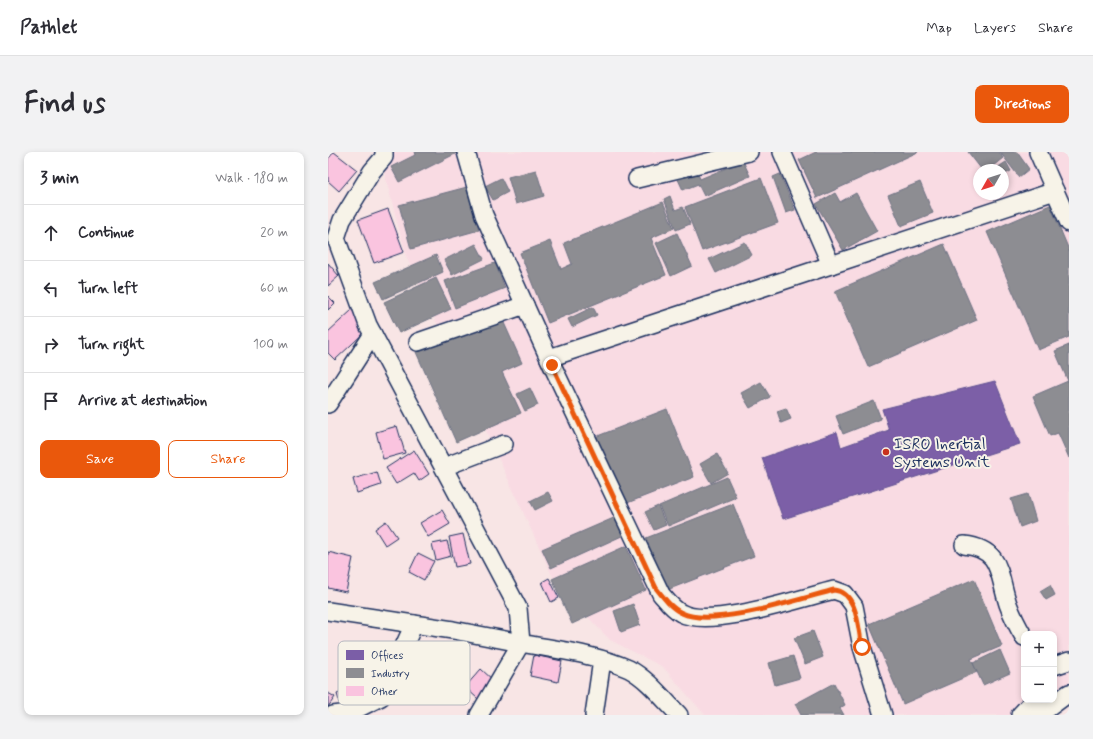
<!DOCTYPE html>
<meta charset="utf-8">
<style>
:root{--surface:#fff;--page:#f2f2f3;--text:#2b2b33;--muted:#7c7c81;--line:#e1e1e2;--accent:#ea580c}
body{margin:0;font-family:Mynerve,sans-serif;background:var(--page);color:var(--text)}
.controls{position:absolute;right:12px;bottom:12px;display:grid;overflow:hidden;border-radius:8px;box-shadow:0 2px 6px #0003}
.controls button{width:36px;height:36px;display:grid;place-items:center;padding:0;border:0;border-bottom:1px solid var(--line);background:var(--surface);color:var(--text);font:20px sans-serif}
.compass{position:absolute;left:645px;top:12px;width:36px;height:36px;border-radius:50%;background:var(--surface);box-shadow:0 2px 6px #0003;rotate:231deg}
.stop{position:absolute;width:12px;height:12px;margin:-9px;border:3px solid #ea580c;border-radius:50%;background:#fff}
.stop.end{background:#ea580c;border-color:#fff;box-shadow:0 1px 4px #0008}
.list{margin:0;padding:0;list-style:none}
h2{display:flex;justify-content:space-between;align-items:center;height:52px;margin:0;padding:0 16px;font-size:17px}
h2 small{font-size:13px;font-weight:400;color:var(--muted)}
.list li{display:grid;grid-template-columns:26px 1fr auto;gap:12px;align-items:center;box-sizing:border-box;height:56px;padding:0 16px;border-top:1px solid var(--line)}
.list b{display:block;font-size:15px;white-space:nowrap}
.list em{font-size:13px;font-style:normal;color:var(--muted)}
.actions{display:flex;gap:8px;padding:12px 16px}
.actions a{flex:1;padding:9px 0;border:1px solid var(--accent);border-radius:8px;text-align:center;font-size:14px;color:var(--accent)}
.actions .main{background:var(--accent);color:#fff}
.icon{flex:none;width:22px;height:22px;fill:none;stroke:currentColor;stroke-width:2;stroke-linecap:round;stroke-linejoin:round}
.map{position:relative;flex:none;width:741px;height:563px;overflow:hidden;border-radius:8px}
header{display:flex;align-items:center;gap:24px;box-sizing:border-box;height:56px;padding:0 20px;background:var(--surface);border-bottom:1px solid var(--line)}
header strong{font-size:19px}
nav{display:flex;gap:22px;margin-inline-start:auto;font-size:14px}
.intro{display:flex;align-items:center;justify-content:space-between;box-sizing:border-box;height:96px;padding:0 24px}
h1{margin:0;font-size:28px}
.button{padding:10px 18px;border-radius:8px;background:var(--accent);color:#fff;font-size:14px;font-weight:700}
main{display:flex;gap:24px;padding:0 24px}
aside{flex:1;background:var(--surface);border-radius:8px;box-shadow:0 2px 6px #0003}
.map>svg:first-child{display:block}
.built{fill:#f9dbe3;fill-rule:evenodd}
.offices{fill:#7b5ea7;stroke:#5e5091}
.industry{fill:#8d8d92;stroke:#6b7182}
.building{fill:#fac4df;stroke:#1b2f5e}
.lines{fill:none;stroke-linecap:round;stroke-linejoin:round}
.minor-casing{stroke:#1b2f5e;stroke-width:20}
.minor{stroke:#f7f3e8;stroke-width:17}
.route{stroke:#ea580c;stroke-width:5}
.poi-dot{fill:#c8321e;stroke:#f7f3e8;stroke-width:1.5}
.labels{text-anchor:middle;stroke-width:4;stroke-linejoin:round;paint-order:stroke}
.poi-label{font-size:16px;fill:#1b2f5e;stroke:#f7f3e8;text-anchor:start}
.key{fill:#f7f3e8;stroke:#b5b8bf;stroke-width:1}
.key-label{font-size:11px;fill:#1b2f5e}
</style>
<header>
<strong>Pathlet</strong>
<nav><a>Map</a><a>Layers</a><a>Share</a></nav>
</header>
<div class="intro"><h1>Find us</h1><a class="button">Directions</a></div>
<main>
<aside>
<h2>3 min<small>Walk · 180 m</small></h2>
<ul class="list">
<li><svg class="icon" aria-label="ahead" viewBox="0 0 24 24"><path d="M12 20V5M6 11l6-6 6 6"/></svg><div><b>Continue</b></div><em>20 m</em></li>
<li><svg class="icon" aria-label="left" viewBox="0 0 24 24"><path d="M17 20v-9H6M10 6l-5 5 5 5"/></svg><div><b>Turn left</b></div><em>60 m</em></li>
<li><svg class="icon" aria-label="right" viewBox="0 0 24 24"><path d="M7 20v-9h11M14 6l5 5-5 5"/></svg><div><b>Turn right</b></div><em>100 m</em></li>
<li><svg class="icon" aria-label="arrive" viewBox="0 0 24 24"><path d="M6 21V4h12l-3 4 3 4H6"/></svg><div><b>Arrive at destination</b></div></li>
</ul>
<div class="actions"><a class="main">Save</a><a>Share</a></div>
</aside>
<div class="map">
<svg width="741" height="563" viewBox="0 0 741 563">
<rect width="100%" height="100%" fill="#f8e5e5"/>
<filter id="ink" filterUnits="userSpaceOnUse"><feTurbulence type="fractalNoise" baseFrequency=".025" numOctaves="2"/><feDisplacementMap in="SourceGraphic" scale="8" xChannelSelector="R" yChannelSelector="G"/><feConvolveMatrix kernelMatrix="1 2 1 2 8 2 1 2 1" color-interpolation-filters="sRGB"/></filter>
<g filter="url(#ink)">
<path class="built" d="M51 0H741V542L707 563H377L335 515 282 488 228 432 78 104ZM651 18H675V42H651ZM696 482H726V548H696Z"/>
<path class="offices" d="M667 229 692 292 455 367 434 306 509 280 513 295 561 278 554 257Z"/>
<g class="industry">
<path d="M86 0H131L71 30 63 15 87 3Z"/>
<path d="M488 0H590L489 46 471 8Z"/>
<path d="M640 0H671L675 6 660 18H654Z"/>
<path d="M672 0H689L701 17 691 25Z"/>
<path d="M415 9 422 24 376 44 370 32 355 38 348 23 367 14 372 27Z"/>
<path d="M678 10 683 19 675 23V18H666Z"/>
<path d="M208 18 216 44 188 52 180 25Z"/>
<path d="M452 22 467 58 458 61 445 25Z"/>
<path d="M173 26 180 40 165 48 157 34Z"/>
<path d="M433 26 450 71 374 99 357 55Z"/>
<path d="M592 30 605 61 573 74 560 43Z"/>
<path d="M139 35 151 78 83 97 71 53Z"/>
<path d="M507 41 512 50 528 41 549 79 515 98 488 52Z"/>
<path d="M342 44 347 58 355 55 362 72 348 78 336 47Z"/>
<path d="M335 50 346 76 323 86 338 123 220 171 192 101 222 89 233 117 244 112 236 91Z"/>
<path d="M722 53 741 98V185L710 198 659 80Z"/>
<path d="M349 81 364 114 343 124 328 91Z"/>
<path d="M417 90 424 103 388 121 381 107Z"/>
<path d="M148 92 156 107 124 123 116 108Z"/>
<path d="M616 92 649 168 540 215 507 139Z"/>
<path d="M108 103 115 120 55 147 47 130Z"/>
<path d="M167 111 177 136 127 156 117 129Z"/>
<path d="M108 126 123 157 71 181 56 150Z"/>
<path d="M265 155 269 163 244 175 240 167Z"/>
<path d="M172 162 194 211 174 220 193 261 128 290 88 200Z"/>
<path d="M741 193V306L730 281 722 284 705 244 740 229 727 199Z"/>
<path d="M433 230 442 245 422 256 413 241Z"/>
<path d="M202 236 210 253 197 259 189 242Z"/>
<path d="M546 249 553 267 515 282 508 264Z"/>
<path d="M458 256 463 267 453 271 449 259Z"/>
<path d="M339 257 366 325 294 353 267 285Z"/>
<path d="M389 302 400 321 383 331 372 312Z"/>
<path d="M399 325 408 345 340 374 331 354Z"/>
<path d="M220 340 225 349 207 358 202 349Z"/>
<path d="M700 342 708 369 692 375 683 347Z"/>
<path d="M405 352 426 404 339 438 318 386Z"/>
<path d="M330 354 338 373 326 378 317 360Z"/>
<path d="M288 365 296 383 223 416 214 397Z"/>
<path d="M298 394 318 438 244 472 224 427Z"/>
<path d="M646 427 674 494 643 507 649 520 575 552 541 472Z"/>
<path d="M722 433 727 443 718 448 712 439Z"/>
<path d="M305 452 312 473 293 480 286 459Z"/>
<path d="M485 479 495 505 477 512 466 486Z"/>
<path d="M672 498 682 521 655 533 645 511Z"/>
<path d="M465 504 472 526 447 533 441 511Z"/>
<path d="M506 531 517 553 512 556 516 563H473L467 552Z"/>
</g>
<g class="building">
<path d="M6 0 29 18 11 39 0 29V7Z"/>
<path d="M60 57 76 100 46 111 30 68Z"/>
<path d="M0 111 11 124 0 134Z"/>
<path d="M0 144 7 151 0 158Z"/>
<path d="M24 158 40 177 7 208 0 201V180Z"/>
<path d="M69 274 77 301 55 307 48 280Z"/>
<path d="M86 298 101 322 91 329 86 321 68 332 58 316Z"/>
<path d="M49 320 53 333 29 341 25 327Z"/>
<path d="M114 358 122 372 100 385 92 371Z"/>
<path d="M58 369 69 385 57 393 47 377Z"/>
<path d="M135 382 142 412 127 415 121 385Z"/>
<path d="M119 389 123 404 108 408 104 392Z"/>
<path d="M0 400 25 406 18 440 0 436Z"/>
<path d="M90 401 106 409 96 428 81 420Z"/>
<path d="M221 426 231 446 223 450 214 430Z"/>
<path d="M206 503 234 509 230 530 202 524Z"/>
<path d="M153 517 166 529 150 547 137 535Z"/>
<path d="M30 534 35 547 13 555 9 542Z"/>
<path d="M0 541 7 545 0 555Z"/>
</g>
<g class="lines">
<g class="minor-casing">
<g id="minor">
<path d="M56 0V5L44 19 14 68 8 86 40 173 190 456 193 491C228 498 268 502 301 517 320 527 336 548 351 563"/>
<path d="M138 0 156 63 224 213 333 442C339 449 345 457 353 461 382 477 473 446 506 438L517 442 526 454 534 495 555 563"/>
<path d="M454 0 503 113"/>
<path d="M710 0 741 71"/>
<path d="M309 27 421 0"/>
<path d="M90 190 197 153"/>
<path d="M221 206 727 39"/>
<path d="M0 252 45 182"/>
<path d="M116 315 176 292"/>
<path d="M636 393C674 397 670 422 680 452 684 463 690 475 696 485"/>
<path d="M0 459 125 478 193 491 151 563"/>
<path d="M726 514 741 509"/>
<path d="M5 563 21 561 53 545 86 472"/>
<path d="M266 563 274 508"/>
<path d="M692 563 706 548"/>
<path d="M711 563 741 541"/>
</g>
</g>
<use href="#minor" class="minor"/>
</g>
</g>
<g class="lines" filter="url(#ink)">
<path class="route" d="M224 213 328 436C335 445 343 456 354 461 384 476 472 447 506 438 530 440 530 477 534 495"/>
</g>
<circle class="poi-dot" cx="558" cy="300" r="4"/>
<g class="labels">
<g class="poi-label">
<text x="566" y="297">ISRO Inertial<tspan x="566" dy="18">Systems Unit</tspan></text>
</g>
</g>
<rect x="10" y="489" width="132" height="64" rx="6" class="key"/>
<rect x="18" y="498" width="18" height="10" fill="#7b5ea7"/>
<rect x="18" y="516" width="18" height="10" fill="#8d8d92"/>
<rect x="18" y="534" width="18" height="10" fill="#fac4df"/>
<g class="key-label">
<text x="43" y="507">Offices</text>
<text x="43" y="525">Industry</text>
<text x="43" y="543">Other</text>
</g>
</svg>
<div class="controls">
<button>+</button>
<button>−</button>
</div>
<svg class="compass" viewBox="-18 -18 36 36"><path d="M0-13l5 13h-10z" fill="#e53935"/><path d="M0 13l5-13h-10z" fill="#7c7c81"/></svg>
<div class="stop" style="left:534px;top:495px"></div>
<div class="stop end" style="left:224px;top:213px"></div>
</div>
</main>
